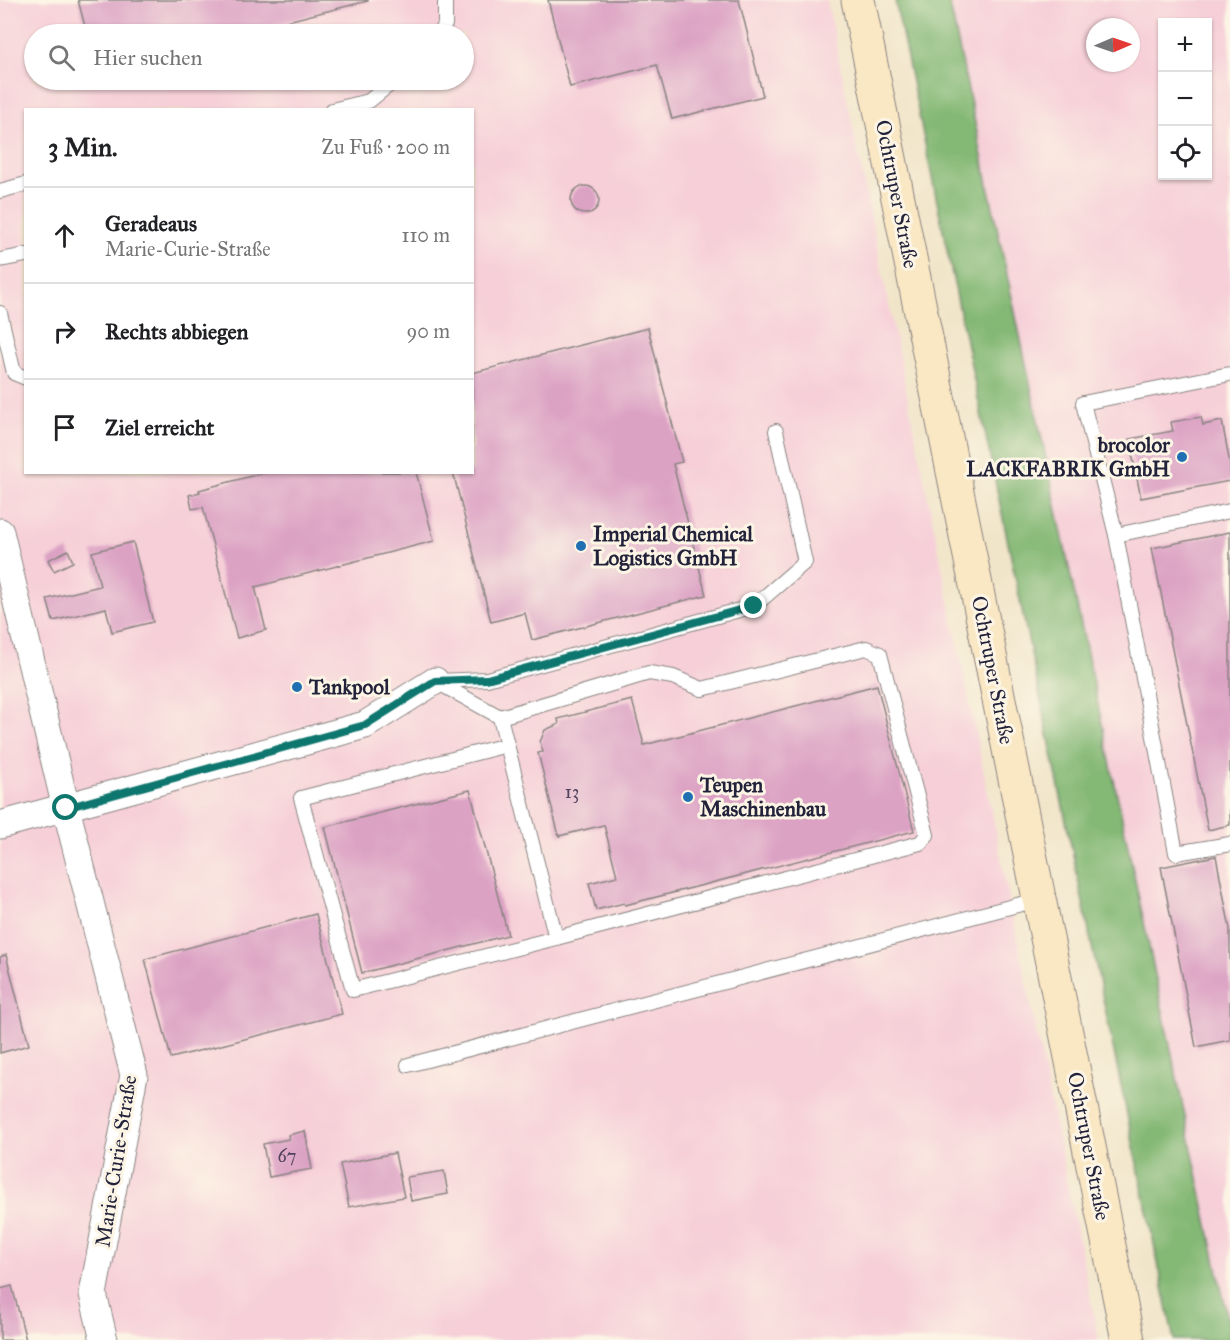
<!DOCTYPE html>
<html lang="de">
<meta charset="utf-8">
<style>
:root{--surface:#fff;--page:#f2f2f2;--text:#202124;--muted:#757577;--line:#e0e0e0}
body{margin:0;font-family:"IM FELL Great Primer",serif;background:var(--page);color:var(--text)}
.controls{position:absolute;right:18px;top:18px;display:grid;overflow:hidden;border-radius:0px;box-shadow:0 2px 4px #0004}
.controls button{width:54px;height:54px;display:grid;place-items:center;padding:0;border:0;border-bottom:2px solid var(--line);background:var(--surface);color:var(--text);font:30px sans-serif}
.compass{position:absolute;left:1086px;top:18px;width:54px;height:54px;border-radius:50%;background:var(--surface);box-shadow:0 2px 4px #0004;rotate:88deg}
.stop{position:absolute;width:18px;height:18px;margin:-14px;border:4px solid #0f766e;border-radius:50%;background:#fff}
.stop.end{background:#0f766e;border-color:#fff;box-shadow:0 2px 6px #0008}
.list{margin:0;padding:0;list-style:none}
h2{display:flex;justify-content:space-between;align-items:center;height:78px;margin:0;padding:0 24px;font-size:26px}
h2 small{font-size:20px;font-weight:400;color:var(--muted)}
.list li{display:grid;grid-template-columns:39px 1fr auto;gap:18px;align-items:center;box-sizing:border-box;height:96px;padding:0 24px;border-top:2px solid var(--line)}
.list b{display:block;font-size:22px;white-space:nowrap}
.list p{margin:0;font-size:20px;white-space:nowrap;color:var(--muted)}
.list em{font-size:20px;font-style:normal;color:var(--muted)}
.icon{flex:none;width:33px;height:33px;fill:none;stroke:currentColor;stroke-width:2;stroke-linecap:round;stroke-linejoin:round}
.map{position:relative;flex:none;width:1230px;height:1340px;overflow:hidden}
.search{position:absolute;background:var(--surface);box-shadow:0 2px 4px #0004;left:24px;top:24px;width:450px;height:66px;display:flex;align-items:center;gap:15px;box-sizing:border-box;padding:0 21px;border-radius:33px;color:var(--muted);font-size:22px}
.panel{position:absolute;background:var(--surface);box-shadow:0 2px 4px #0004;left:24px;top:108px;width:450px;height:366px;border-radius:0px}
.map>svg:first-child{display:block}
.built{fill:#f6cfd8;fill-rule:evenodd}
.forest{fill:#83b874;stroke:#526d58;stroke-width:1.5}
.building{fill:#dca2c4}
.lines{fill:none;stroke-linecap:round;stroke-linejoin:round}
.lane-casing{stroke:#8a8482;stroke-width:16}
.street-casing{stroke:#8a8482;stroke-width:29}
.secondary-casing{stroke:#8a8482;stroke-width:35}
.lane{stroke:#fff;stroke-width:14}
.street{stroke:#fff;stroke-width:27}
.secondary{stroke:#fae7c3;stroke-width:33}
.route{stroke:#0f766e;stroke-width:8}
.poi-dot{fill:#1f6fb2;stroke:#fcf5e5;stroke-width:2}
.labels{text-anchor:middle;stroke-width:6;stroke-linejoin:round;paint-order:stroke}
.number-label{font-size:18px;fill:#50425d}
.street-label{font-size:21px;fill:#22223b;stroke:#fcf5e5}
.poi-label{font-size:21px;font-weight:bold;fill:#22223b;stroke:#fcf5e5;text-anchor:start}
</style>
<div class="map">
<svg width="1230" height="1340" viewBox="0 0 1230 1340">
<rect width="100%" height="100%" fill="#fcf5e5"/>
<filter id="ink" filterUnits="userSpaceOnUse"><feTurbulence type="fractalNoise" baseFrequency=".0167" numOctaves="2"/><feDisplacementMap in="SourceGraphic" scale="12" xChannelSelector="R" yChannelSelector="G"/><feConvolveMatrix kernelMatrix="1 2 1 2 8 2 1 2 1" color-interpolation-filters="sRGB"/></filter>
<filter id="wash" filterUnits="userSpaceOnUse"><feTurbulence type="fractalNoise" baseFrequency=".008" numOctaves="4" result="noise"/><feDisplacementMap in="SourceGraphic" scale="24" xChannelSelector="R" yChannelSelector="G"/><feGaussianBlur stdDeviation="1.35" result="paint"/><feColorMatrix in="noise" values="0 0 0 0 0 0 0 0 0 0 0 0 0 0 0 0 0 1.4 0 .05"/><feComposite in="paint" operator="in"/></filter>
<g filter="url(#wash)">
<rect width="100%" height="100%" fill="#f1e5c9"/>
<g class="built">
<path d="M0 0H827L1099 1340H0ZM34 34H464V80H34ZM26 110H472V472H26Z"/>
<path d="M949 0H1230V1329L951 11ZM1162 22H1208V176H1162ZM1095 27H1131V63H1095Z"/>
</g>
<path class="forest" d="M895 0H949L1230 1329V1340H1174Z"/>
<g id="blocks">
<g class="building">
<path d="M78 0H368V1L235 34H87Z"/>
<path d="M548 0H739L763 96 672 119 657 65 570 87Z"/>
<circle cx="585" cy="200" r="14"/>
<path d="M648 328 682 462 673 464 706 595 532 640 525 613 491 622 453 472H472V373Z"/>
<path d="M1201 417 1203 425 1222 421 1230 464V481L1141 498 1129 439 1173 431 1171 422Z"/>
<path d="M267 472H416L434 541 255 587 266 630 237 638 203 507 192 509 189 495 200 492 199 490Z"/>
<path d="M1230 532V825L1208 830 1152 548Z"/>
<path d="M133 542 153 622 112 632 106 608 53 621 47 599 100 586 92 552Z"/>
<path d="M68 550 73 562 54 571 48 560Z"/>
<path d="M877 685 914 831 625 905 624 903 596 910 589 883 617 876 604 825 559 836 538 753 543 752 540 742 545 730 559 724 558 719 632 700 644 745Z"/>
<path d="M470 790 508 935 362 973 325 827Z"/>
<path d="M1216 856 1230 929V1040L1196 1047 1161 867Z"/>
<path d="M316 914 342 1014 171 1058 145 959Z"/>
<path d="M6 955 29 1045 0 1053V957Z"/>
<path d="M305 1131 312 1169 269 1177 263 1144 289 1139 288 1135Z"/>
<path d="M395 1153 404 1197 349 1207 340 1164Z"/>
<path d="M444 1171 448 1194 411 1201 407 1177Z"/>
<path d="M12 1286 26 1340H0V1289Z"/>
</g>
</g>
</g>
<g filter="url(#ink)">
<use href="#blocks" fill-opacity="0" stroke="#8a8482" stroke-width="1.5"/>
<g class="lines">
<g class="lane-casing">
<g id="lane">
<path d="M441 34 445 24V0"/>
<path d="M332 110 369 101 395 80"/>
<path d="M0 191 26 184"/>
<path d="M0 260 26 255"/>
<path d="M0 313 14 373 26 378"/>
<path d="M1230 374 1083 403 1116 535 1230 511"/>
<path d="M1116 535 1176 853 1230 844"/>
<path d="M435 681 500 717 649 673 673 677 702 689 866 648 880 654 927 835 920 843 556 938 500 717"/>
<path d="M437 681 487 679 754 606 805 562 776 431"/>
<path d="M507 745 301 798 353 990 556 938"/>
<path d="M408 1065 1040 899"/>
</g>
</g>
<g class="street-casing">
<g id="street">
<path d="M0 532 66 808 134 1075 93 1294 104 1340"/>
<path d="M0 825 365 725 435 681"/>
</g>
</g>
<g class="secondary-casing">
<path id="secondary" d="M858 0 1128 1340"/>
</g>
<use href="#lane" class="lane"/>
<use href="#street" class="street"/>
<use href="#secondary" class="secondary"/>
</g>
</g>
<g class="lines" filter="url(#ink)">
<path class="route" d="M66 808 365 725 435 681 487 679 754 606"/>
</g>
<g class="poi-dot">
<circle cx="1182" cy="457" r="6"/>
<circle cx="581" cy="546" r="6"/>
<circle cx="297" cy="687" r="6"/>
<circle cx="688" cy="797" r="6"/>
</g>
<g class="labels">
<g class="number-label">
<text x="572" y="798">13</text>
<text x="287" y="1162">67</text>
</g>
<g class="street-label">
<text transform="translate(897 194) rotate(79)" y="7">Ochtruper Straße</text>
<text transform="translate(993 670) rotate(79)" y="7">Ochtruper Straße</text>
<text transform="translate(1089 1146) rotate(79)" y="7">Ochtruper Straße</text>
<text transform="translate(116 1161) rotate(-81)" y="7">Marie-Curie-Straße</text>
</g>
<g class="poi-label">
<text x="1170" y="452" text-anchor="end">brocolor<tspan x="1170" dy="24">LACKFABRIK GmbH</tspan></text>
<text x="593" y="541">Imperial Chemical<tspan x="593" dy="24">Logistics GmbH</tspan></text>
<text x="309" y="694">Tankpool</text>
<text x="700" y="792">Teupen<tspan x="700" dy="24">Maschinenbau</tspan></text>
</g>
</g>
</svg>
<div class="controls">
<button>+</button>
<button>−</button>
<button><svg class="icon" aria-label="locate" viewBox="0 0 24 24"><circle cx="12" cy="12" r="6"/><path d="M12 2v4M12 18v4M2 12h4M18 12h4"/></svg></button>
</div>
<svg class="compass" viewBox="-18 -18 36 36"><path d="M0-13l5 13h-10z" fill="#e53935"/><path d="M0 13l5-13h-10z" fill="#757577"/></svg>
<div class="stop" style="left:66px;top:808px"></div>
<div class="stop end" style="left:754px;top:606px"></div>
<div class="search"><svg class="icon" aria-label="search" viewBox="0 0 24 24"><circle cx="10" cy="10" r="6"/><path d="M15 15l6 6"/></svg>Hier suchen</div>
<section class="panel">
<h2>3 Min.<small>Zu Fuß · 200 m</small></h2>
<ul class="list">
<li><svg class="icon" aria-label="ahead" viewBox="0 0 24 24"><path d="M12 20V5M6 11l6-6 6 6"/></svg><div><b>Geradeaus</b><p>Marie-Curie-Straße</p></div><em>110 m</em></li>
<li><svg class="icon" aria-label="right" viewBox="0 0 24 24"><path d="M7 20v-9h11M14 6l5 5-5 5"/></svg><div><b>Rechts abbiegen</b></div><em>90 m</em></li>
<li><svg class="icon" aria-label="arrive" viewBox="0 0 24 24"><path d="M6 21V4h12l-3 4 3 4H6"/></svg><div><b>Ziel erreicht</b></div></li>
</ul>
</section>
</div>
